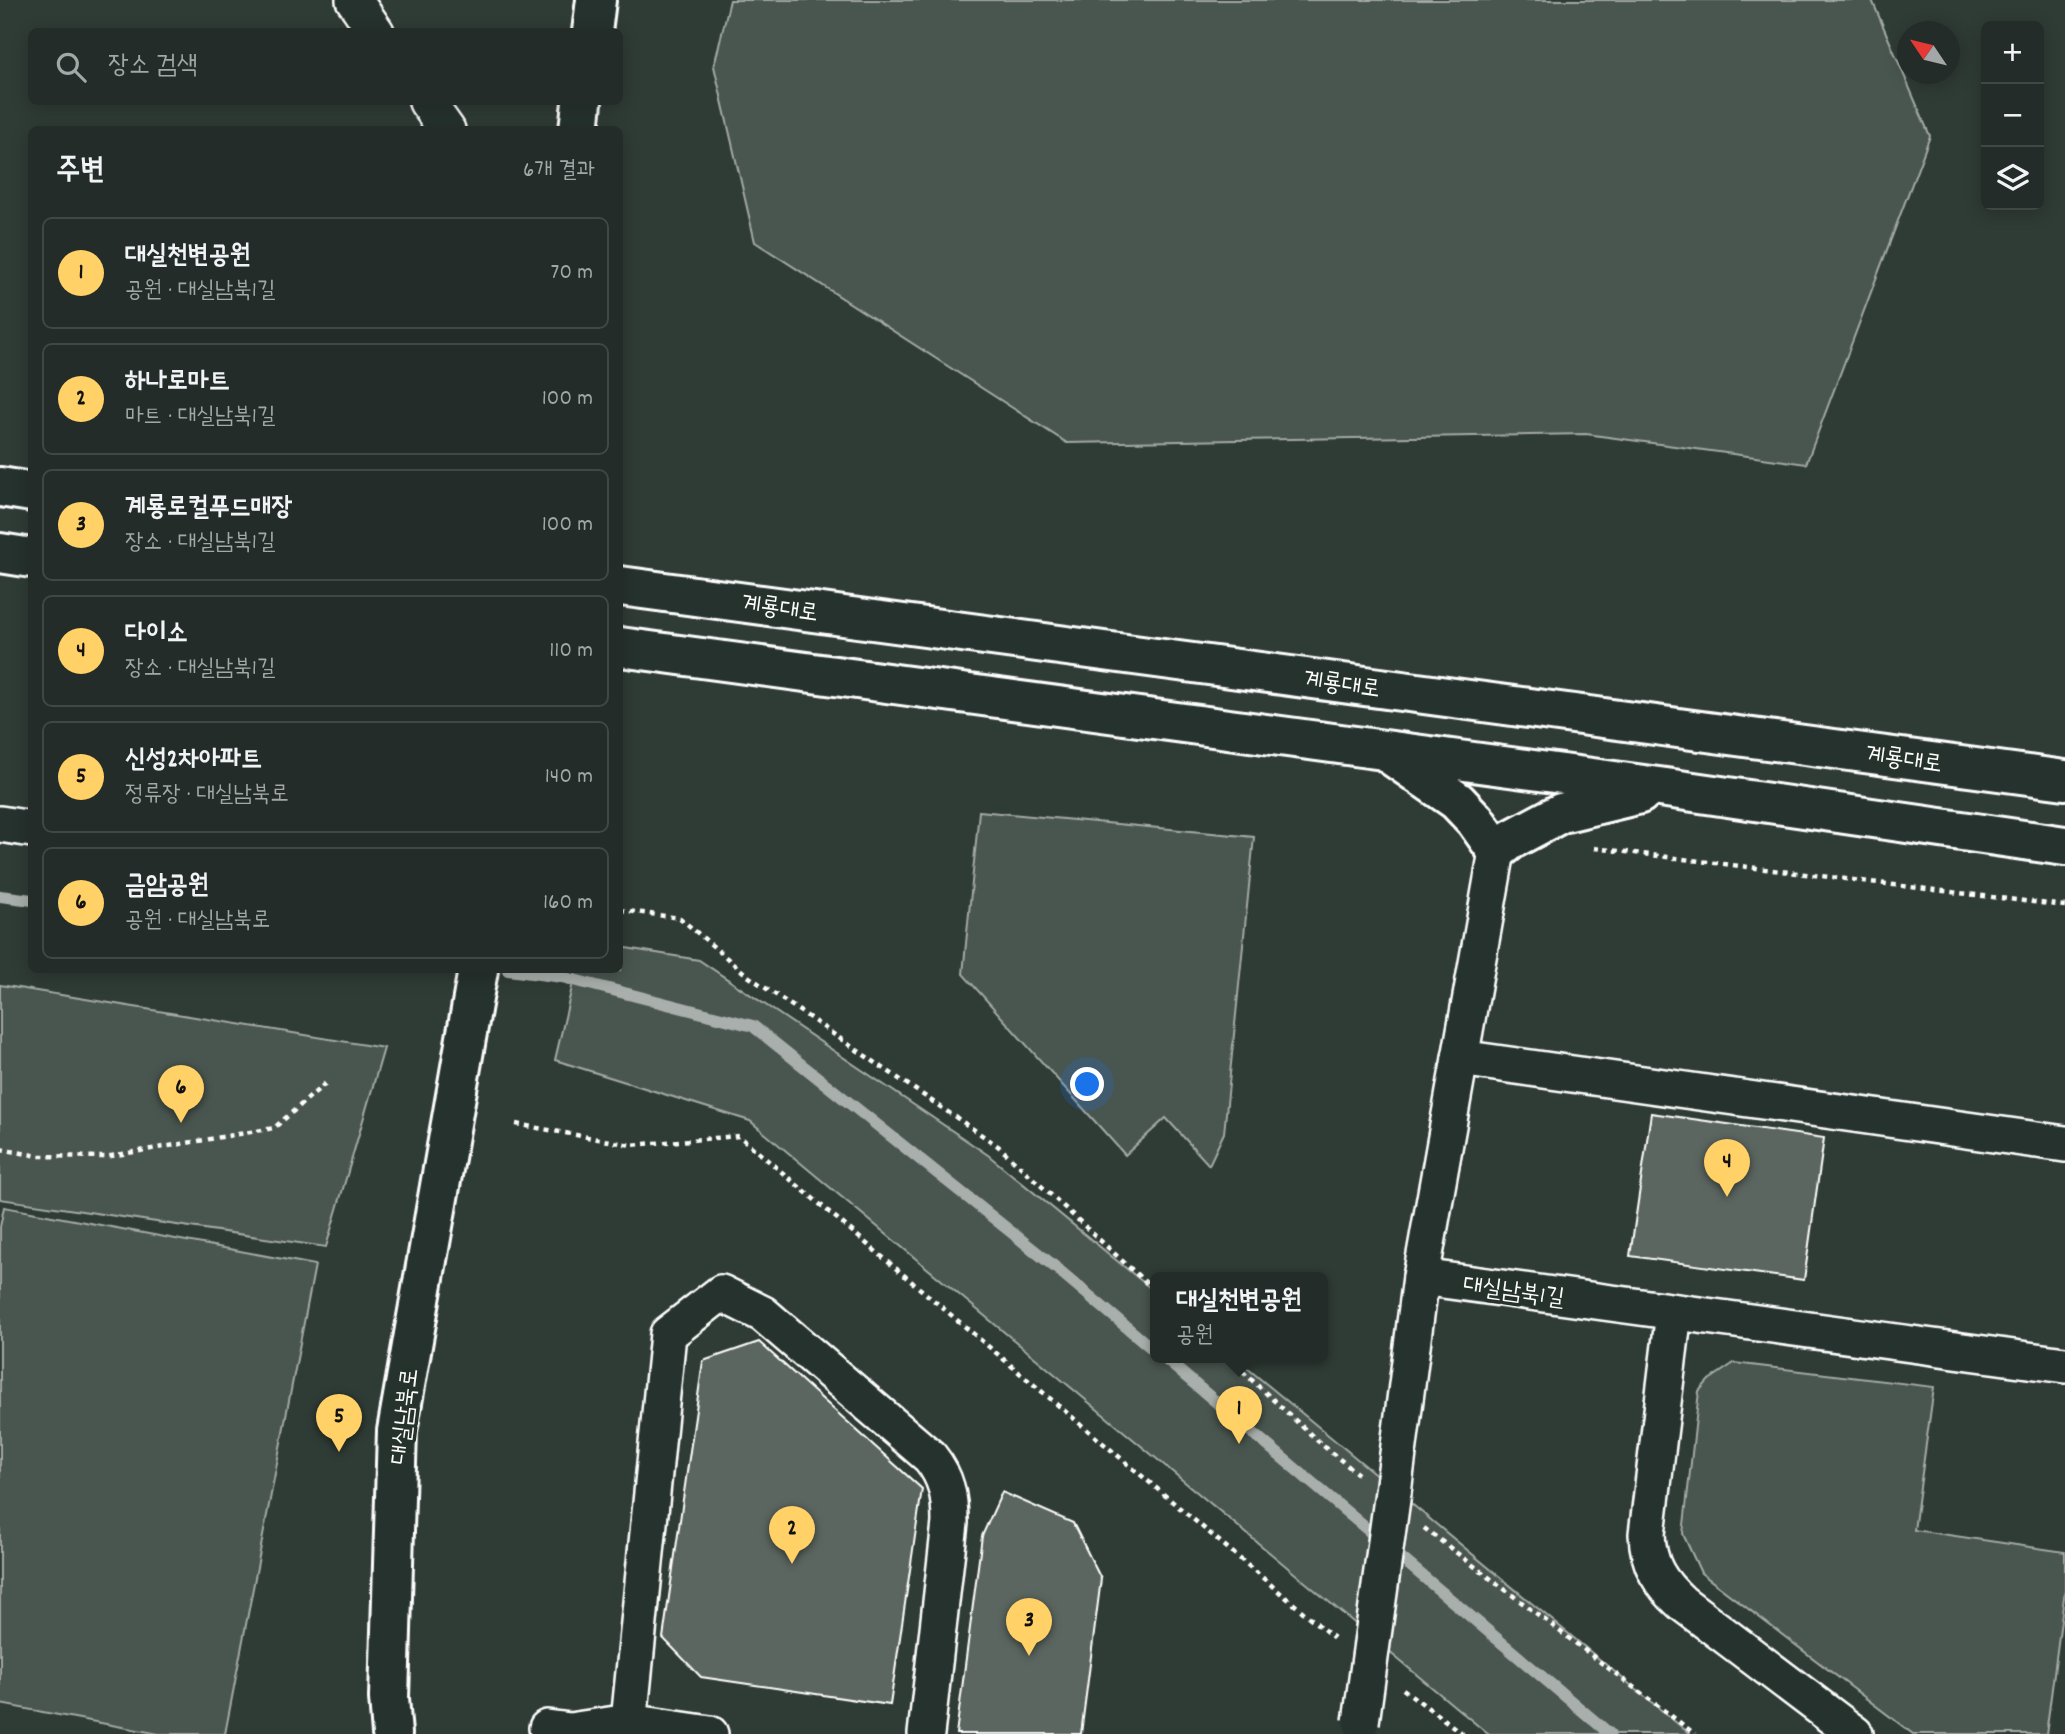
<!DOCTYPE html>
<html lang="ko">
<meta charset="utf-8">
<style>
:root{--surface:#232c28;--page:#2f3834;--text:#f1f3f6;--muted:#a3a7a8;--line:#404845;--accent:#ffd166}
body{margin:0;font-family:Dekko,"Poor Story",sans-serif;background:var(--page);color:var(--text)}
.controls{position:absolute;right:21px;top:21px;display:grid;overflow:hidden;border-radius:10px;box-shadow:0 4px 18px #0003}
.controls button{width:63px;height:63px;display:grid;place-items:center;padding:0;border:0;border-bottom:2px solid var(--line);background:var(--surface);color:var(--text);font:35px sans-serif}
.compass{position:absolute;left:1897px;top:21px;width:63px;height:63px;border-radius:50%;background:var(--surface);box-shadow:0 4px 18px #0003;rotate:305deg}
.you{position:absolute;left:1088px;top:1085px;width:24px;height:24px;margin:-18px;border:5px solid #fff;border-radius:50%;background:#1a73e8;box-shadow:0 0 0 10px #1a73e833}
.badge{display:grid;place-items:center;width:46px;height:46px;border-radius:50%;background:var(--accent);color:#111;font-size:23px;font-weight:700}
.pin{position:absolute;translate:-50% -58px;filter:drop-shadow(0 2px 4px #0008)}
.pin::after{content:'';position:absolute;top:37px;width:24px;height:21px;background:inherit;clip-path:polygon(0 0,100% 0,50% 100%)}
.popup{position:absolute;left:1150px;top:1272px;width:178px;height:91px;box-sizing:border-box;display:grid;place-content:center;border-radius:10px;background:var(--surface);filter:drop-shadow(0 2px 5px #0005);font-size:23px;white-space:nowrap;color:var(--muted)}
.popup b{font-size:26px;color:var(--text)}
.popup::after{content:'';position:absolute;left:50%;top:100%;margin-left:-14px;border:14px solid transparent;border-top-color:var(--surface)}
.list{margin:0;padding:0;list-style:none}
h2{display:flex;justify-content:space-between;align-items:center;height:91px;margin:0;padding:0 28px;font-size:30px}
h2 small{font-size:23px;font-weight:400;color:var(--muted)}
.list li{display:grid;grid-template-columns:46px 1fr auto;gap:21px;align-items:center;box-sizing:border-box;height:112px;margin:0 14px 14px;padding:0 14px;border:2px solid var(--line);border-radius:10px}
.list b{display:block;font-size:26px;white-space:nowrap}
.list p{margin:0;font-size:23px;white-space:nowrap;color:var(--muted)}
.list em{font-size:23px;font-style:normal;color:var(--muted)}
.icon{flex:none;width:38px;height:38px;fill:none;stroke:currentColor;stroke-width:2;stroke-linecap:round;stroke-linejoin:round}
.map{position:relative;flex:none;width:2065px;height:1734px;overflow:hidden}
.search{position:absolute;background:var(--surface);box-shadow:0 4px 18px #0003;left:28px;top:28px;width:595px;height:77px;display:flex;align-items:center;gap:18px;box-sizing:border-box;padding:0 24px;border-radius:10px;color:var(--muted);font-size:26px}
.panel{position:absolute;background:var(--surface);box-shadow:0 4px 18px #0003;left:28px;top:126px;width:595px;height:847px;border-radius:10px}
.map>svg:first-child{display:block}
.green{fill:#4a544f;stroke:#a4aaa7;stroke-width:2}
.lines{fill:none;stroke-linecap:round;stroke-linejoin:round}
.stream{stroke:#a9afac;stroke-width:12}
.building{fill:#5b6661;stroke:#fff;stroke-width:2}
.minor-casing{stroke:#fff;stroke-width:40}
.tertiary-casing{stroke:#fff;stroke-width:44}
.secondary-casing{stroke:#fff;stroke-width:44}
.path{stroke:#fff;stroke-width:4.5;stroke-dasharray:5 5;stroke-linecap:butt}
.minor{stroke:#26332d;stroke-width:35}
.tertiary{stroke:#26332d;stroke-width:38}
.secondary{stroke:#26332d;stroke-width:38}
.minor-bridge-casing{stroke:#fff;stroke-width:40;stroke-linecap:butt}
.minor-bridge{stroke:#26332d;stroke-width:35}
.labels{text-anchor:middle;stroke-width:7;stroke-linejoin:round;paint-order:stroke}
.street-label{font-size:24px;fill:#fff;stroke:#26332d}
</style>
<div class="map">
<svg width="2065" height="1734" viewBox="0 0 2065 1734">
<rect width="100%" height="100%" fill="#2f3b35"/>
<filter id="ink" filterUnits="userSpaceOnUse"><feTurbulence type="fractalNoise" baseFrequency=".0143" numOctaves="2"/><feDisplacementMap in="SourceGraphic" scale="14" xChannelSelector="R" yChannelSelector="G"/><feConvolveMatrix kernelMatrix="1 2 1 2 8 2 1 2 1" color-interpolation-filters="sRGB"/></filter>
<g filter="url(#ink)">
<g class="green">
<path d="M730 0H1872L1930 136 1806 464 1586 434 1067 443 755 242 714 66Z"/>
<path d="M979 811 1254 837 1224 1133 1209 1165 1166 1118 1125 1155 963 974Z"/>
<path d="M620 947 699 960 988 1155 1155 1292V1358H1235L1690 1734H1488L750 1121 555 1060 576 970H620Z"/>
<path d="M0 985 384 1048 326 1247 0 1199Z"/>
<path d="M4 1207 315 1265 225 1734H159L0 1704V1227Z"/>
<path d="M1734 1363 1934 1387 1914 1530 2065 1552V1590L2046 1734H1913L1701 1573 1683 1534 1699 1391 1709 1380Z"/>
</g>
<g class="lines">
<g class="stream">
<path d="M0 896 32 900"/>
<path d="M508 970 562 977 753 1026 1055 1267 1155 1351"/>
<path d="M1164 1358 1610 1734"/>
</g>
</g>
<g class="building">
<path d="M1651 1113 1824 1138 1804 1280 1630 1256Z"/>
<path d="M759 1342 922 1489 890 1705 701 1677 663 1638 703 1361Z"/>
<path d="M1002 1492 1073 1523 1101 1579 1081 1734H956L982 1536Z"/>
</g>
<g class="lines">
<g class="minor-casing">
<g id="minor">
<path d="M354 0 376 32"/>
<path d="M427 102 447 130"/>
<path d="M0 824 32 829"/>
<path d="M1460 1058 2065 1144"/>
<path d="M1421 1277 2065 1365"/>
<path d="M1674 1312 1647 1534C1648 1565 1660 1583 1682 1603L1855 1734"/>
<path d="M1393 1492 1421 1277 1497 851"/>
<path d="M629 1722 668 1334 721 1293 763 1314 930 1457C947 1478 950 1497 950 1523L926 1734"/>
<path d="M547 1728 570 1731 629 1722 710 1734"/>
</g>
</g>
<g class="tertiary-casing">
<path id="tertiary" d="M392 1734 389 1698 397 1431 478 970"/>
</g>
<g class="secondary-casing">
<g id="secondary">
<path d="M592 32 596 0"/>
<path d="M579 130 582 102"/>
<path d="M0 487 32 492"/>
<path d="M0 553 32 558"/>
<path d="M620 586 2065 780"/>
<path d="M620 647 1666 788 2065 846"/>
<path d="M1392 756 1457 801 1475 820 1497 851 1512 839 1561 813 1640 794"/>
</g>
</g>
<g class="path">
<path d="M1594 848 2065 906"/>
<path d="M620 910 680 918 748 976 998 1146 1155 1291"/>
<path d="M516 1124 631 1145 739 1136 1334 1638"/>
<path d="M0 1149 39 1156 105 1157 274 1128 327 1082"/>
<path d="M1228 1358 1321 1444 1358 1474"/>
<path d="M1424 1528 1695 1734"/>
<path d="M1403 1689 1463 1734"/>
</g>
<use href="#minor" class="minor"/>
<use href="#tertiary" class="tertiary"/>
<use href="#secondary" class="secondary"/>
<g class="minor-bridge-casing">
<path id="minor-bridge" d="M1361 1722 1393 1492"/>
</g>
<use href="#minor-bridge" class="minor-bridge"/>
</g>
</g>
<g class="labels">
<g class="street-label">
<text transform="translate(780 607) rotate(8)" y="8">계룡대로</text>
<text transform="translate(1342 683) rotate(8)" y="8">계룡대로</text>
<text transform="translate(1904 758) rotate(8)" y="8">계룡대로</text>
<text transform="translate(1514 1290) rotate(8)" y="8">대실남북1길</text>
<text transform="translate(403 1416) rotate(-83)" y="8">대실남북로</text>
</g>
</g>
</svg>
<div class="controls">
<button>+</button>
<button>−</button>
<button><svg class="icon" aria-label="layers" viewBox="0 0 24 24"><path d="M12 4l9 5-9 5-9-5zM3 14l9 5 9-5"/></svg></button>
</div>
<svg class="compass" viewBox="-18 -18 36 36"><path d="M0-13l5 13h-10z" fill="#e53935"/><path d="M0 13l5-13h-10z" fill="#a3a7a8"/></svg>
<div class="you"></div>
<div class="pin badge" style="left:1239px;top:1444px">1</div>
<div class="popup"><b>대실천변공원</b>공원</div>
<div class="pin badge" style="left:792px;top:1564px">2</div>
<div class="pin badge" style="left:1029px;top:1656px">3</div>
<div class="pin badge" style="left:1727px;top:1197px">4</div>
<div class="pin badge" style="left:339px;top:1452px">5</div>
<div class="pin badge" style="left:181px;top:1123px">6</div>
<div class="search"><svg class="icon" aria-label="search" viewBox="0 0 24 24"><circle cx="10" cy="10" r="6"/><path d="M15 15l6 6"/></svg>장소 검색</div>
<section class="panel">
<h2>주변<small>6개 결과</small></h2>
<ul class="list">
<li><span class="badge">1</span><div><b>대실천변공원</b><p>공원 · 대실남북1길</p></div><em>70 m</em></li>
<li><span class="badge">2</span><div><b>하나로마트</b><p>마트 · 대실남북1길</p></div><em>100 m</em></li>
<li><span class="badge">3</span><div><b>계룡로컬푸드매장</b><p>장소 · 대실남북1길</p></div><em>100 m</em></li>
<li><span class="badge">4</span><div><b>다이소</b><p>장소 · 대실남북1길</p></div><em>110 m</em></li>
<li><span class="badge">5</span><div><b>신성2차아파트</b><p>정류장 · 대실남북로</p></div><em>140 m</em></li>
<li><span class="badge">6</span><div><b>금암공원</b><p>공원 · 대실남북로</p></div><em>160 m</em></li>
</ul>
</section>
</div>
